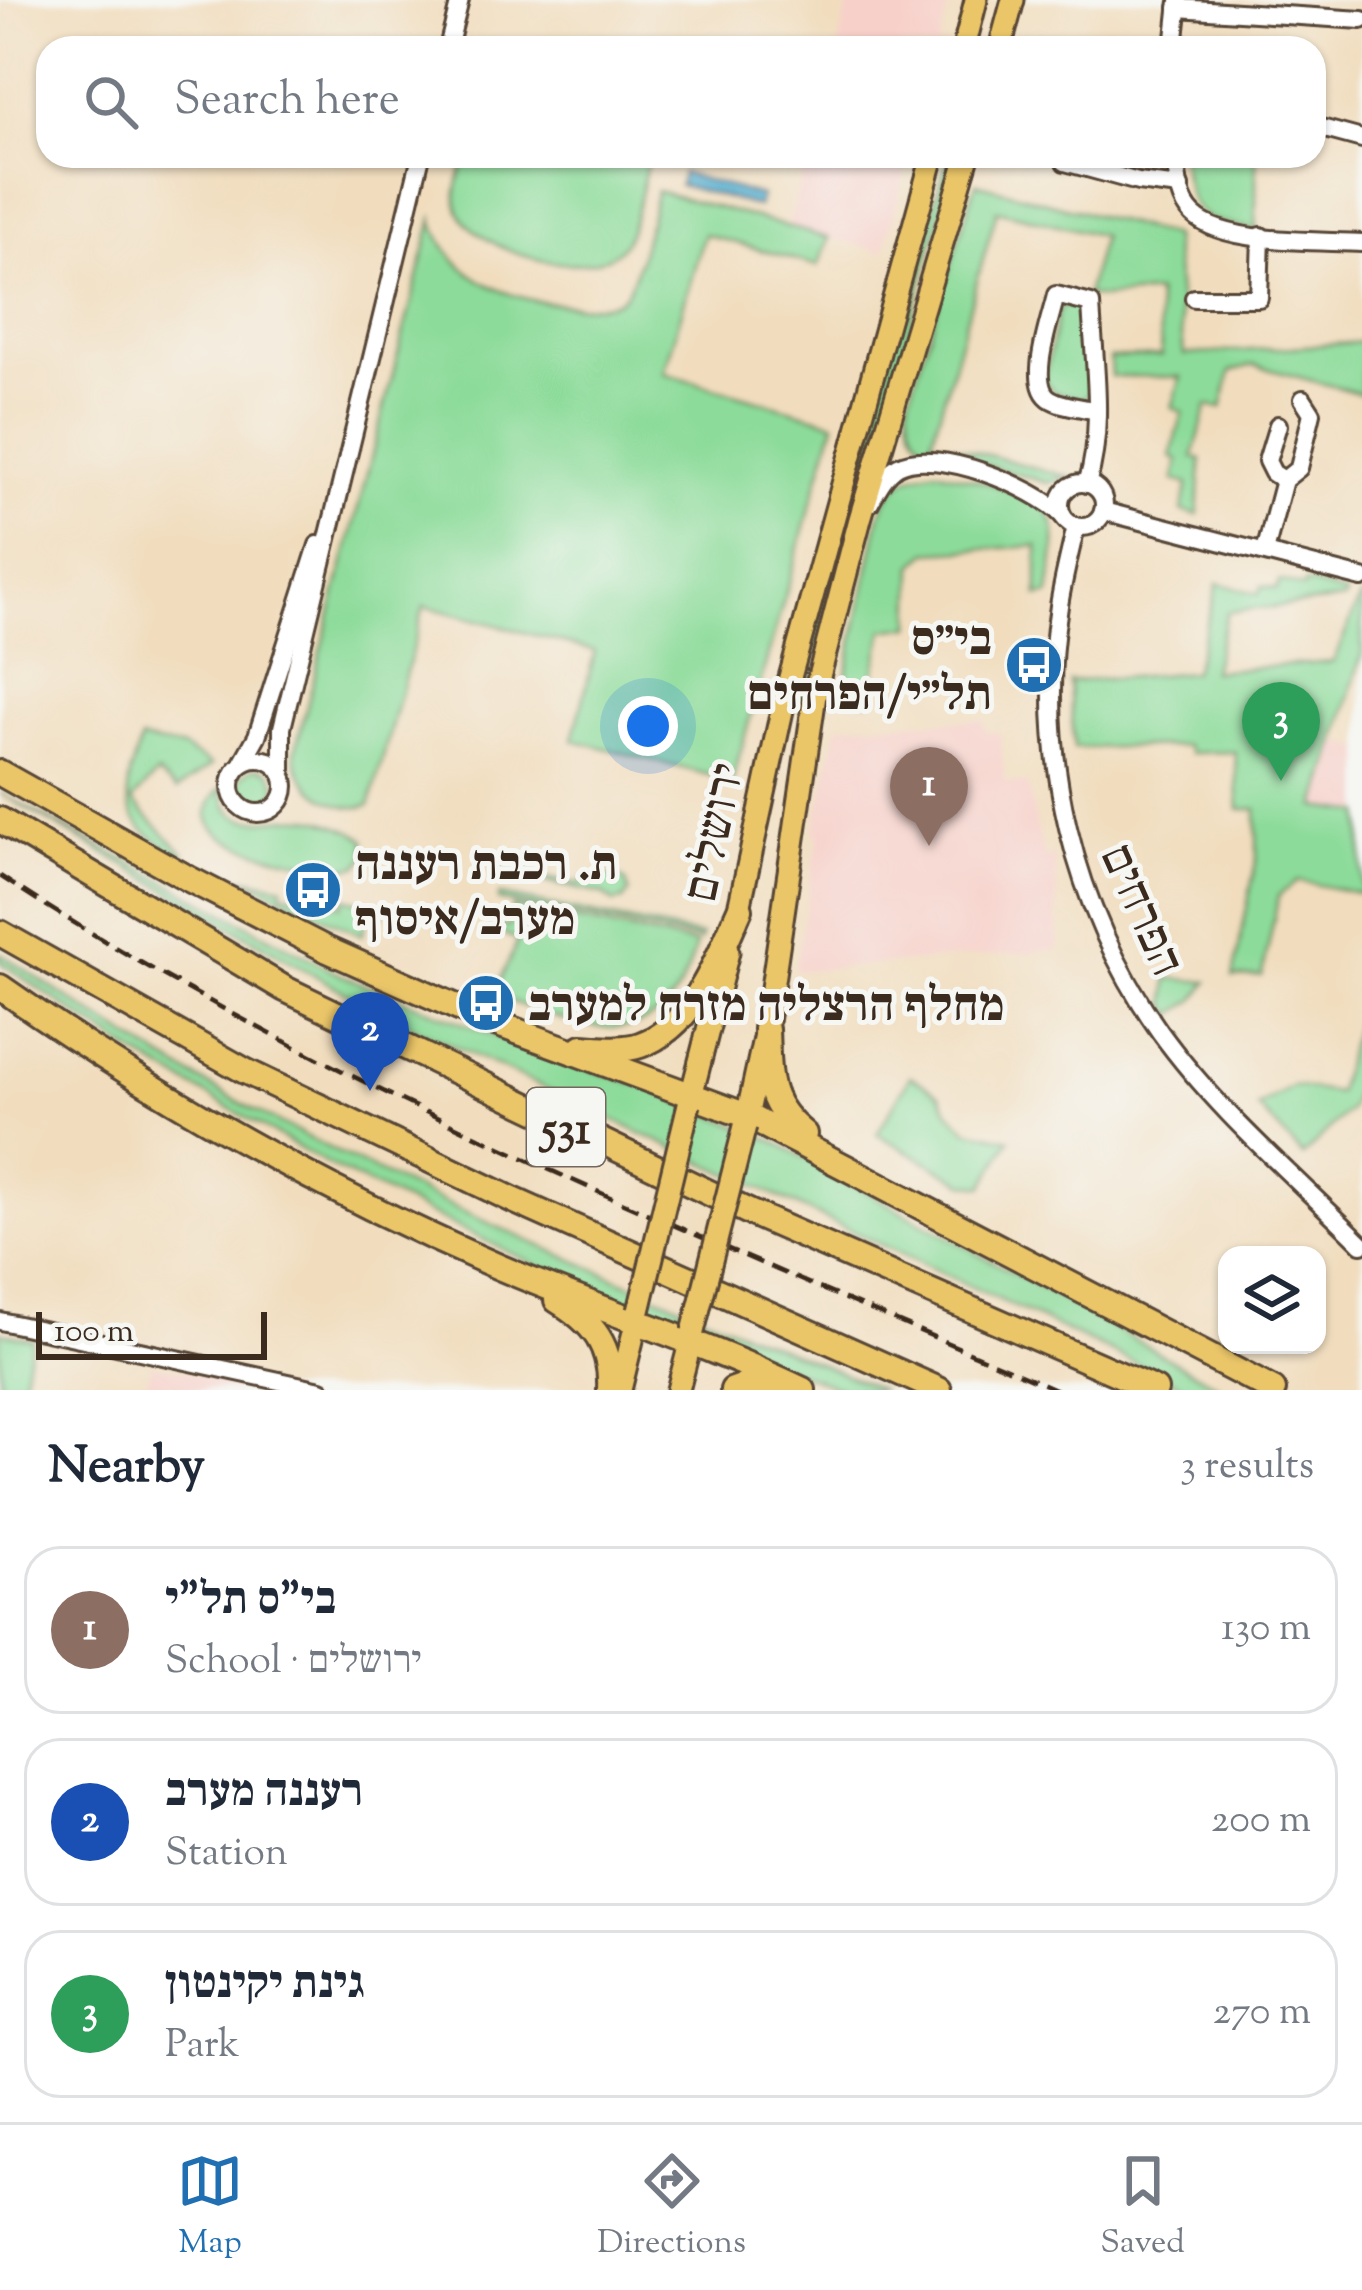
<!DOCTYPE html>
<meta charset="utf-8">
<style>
:root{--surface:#fff;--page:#f6f6f7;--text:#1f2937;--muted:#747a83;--line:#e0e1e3;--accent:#1f6fb2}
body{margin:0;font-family:"Sorts Mill Goudy","Frank Ruhl Libre",serif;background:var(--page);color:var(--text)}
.controls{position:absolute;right:36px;bottom:36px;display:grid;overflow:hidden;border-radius:24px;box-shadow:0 3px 9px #0004}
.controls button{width:108px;height:108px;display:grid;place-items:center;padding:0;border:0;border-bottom:3px solid var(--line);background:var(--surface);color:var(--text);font:60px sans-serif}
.scale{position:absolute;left:36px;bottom:30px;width:231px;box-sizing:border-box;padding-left:12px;border:6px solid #3b2a1e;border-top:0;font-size:33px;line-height:42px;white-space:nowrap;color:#3b2a1e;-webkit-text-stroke:9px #f6f6f2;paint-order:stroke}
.you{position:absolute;left:648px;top:726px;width:42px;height:42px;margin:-30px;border:9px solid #fff;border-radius:50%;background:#1a73e8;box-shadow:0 0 0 18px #1a73e833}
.badge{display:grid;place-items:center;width:78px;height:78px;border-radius:50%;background:var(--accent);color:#fff;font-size:39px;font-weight:700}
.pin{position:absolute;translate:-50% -99px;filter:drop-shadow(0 3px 6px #0008)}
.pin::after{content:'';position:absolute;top:63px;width:42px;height:36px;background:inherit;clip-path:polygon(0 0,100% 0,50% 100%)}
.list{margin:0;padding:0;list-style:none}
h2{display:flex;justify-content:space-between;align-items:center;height:156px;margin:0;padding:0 48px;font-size:51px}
h2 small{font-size:39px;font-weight:400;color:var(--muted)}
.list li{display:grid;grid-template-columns:78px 1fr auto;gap:36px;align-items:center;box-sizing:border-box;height:168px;margin:0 24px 24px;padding:0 24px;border:3px solid var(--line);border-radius:36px}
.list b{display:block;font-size:45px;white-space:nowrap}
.list p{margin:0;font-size:39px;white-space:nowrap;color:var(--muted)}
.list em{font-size:39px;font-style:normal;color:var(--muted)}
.icon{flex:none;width:66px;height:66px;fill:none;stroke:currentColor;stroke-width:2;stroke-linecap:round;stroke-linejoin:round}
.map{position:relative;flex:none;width:1362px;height:1390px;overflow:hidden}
.search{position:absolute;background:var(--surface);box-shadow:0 3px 9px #0004;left:36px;right:36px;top:36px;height:132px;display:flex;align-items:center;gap:30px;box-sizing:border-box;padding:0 42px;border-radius:36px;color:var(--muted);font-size:45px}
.sheet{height:732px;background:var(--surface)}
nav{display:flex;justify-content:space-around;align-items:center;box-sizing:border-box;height:168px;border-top:3px solid var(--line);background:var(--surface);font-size:33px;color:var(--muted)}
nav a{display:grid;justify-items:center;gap:6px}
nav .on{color:var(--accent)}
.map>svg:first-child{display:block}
.built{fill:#f7d0c9}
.green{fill:#8cdb9a;stroke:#64825c;stroke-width:3}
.water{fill:#4faacd;stroke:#456a76;stroke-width:3}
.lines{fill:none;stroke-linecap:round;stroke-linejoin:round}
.minor-casing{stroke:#564536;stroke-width:22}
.major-casing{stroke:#564536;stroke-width:27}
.highway-casing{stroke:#564536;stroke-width:30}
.minor{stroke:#fff;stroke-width:16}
.major{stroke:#ebc669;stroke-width:21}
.highway{stroke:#ebc669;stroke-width:24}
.rail{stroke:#3b2a1e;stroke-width:4.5;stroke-dasharray:18 9;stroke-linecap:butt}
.major-bridge-casing{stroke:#564536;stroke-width:27;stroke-linecap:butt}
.major-bridge{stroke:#ebc669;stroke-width:21}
.labels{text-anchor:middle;stroke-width:10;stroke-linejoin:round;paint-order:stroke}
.shield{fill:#f6f6f2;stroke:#73675e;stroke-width:3}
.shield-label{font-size:45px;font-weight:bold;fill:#3b2a1e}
.poi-label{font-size:48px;font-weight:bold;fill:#3b2a1e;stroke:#f6f6f2;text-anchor:start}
.street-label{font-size:48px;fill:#3b2a1e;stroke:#f6f6f2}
</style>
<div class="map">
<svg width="1362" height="1390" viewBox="0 0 1362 1390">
<rect width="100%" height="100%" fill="#f6f6f2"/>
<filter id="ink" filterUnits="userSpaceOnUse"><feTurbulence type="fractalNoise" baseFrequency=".00833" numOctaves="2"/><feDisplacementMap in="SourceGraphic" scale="24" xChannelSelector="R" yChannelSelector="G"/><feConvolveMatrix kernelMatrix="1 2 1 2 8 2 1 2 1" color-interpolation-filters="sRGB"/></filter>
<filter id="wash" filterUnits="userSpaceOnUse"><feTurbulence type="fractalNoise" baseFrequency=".004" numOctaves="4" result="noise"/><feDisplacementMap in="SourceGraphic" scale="48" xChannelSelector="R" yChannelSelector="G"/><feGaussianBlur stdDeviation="2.7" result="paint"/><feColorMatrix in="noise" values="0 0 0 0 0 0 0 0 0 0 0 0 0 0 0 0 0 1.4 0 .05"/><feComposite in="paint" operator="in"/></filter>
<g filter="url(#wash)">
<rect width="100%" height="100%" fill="#f1ddbe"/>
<g class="built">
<path d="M850 0H950L938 45 947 48H837Z"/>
<path d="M807 156H909L884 252 788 226Z"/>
<path d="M984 720 986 733H1000L1005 783H1027L1044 856 1055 858 1059 950 794 971 819 836 814 834 838 725Z"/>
<path d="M1335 742 1362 748V813L1317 808Z"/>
<path d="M151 1364 276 1390H145Z"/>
</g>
<g class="green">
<path d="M466 156H649C643 179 635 228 623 245 593 286 476 253 459 210 452 194 462 173 466 156Z"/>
<path d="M948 156H957L805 699 794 698Z"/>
<path d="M1181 156H1256V229C1197 221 1189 215 1181 156Z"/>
<path d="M976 183 1172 236 1184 355 1362 342V394L1253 365 1231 371 1222 408 1207 406 1193 457 1201 460 1198 515 1182 511 1188 484 1174 480 1178 460 1171 457 1183 412 1172 408 1181 377 1111 376 1110 358 1162 356 1156 293 1101 298 1086 295 1102 236 997 210 932 440 1069 477 1048 483 927 447C912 433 907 419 909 399Z"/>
<path d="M657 191 829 238 818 266 704 234 664 373 835 422 732 781 573 740 595 651 424 606 370 805C338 816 296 786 295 752L433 219C450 282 517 303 575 305 590 306 609 307 621 298 637 286 650 213 657 191Z"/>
<path d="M1070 304 1084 308 1090 394 1083 399 1054 392 1044 381 1057 316 1059 309Z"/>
<path d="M937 470C965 478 1039 491 1051 518 1061 537 1051 574 1049 595L1038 596V546L928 552 914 565 912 626 884 630 868 701 843 692 880 514C893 483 905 475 937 470Z"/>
<path d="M1280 581 1304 588 1306 583 1346 594 1344 600 1227 612 1212 671 1333 662 1362 594V653L1317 807 1362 813V894L1298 881 1279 895 1262 976 1233 977 1257 857V809H1239L1235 752 1189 753 1187 746 1074 748 1069 682 1193 672 1218 583 1259 594 1262 586 1277 589Z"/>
<path d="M141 740 183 748 211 765 177 790 157 774 132 801 184 853 181 856C122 823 118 802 141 740Z"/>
<circle cx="258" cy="786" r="18"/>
<path d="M222 787C227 839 277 813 310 818 329 821 349 829 365 839L366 857 358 866 341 868C309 862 162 847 222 787Z"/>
<path d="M0 793 341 975 541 1054 650 1088 774 1141 1226 1390H1193L411 1026 337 988Z"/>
<path d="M495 858 540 867 531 875 578 884 588 876 619 877 626 882 629 893 623 901 614 903 603 894 511 875Z"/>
<path d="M243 878 283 886 282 892 295 895 297 889 310 892V898L342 905 344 898 386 907 382 917 369 914 362 935Z"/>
<path d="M499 895 701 936 700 940 498 900Z"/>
<path d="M513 907 696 944C666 1066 581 1028 494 995L518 940 489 929 490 924 509 927Z"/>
<path d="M0 953C84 1009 167 1065 256 1111 458 1217 672 1301 882 1390H844L607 1299 330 1166 132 1052 0 962Z"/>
<path d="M1168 978 1208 982 1195 1000 1174 1014 1167 1004Z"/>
<path d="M1362 999V1068L1350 1108 1303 1156 1258 1107 1293 1086 1337 1093Z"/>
<path d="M910 1076 940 1094 948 1110 968 1130 1010 1139 984 1186 965 1183 877 1134Z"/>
<path d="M0 1332 32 1339 21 1390H0Z"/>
</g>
<path class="water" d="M682 173 761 196 758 207 679 185Z"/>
</g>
<g filter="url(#ink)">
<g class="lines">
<g class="minor-casing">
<g id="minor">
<path d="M1178 8 1362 20"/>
<path d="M448 48 460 0"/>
<path d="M1174 48 1179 1"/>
<path d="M1314 126 1362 139"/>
<path d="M1067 156 1065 162 1138 182 1180 187"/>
<path d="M1176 156C1177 175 1178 195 1189 210 1215 246 1320 240 1362 243"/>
<path d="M1194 298H1259L1261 236"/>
<path d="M1278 425 1267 461 1273 473 1284 480"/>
<circle cx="1082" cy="505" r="22"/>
<path d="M1087 484C1105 427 1094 363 1091 304L1056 295C1051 318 1027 382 1049 398 1060 406 1082 407 1096 411"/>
<path d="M870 503C877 490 885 474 898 466 935 446 1036 487 1062 515"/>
<path d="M1103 511 1362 578"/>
<path d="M1076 526C1070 553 1063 579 1059 606 1035 755 1074 909 1160 1032 1216 1110 1294 1176 1362 1244"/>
<path d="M1265 552 1284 480 1299 468 1312 413 1303 399"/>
<circle cx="258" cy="786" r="27"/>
<path d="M242 763 257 736 318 545"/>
<path d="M282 773V728L421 156"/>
<path d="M0 1321 321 1390"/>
</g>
</g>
<g class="major-casing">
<g id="major">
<path d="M964 48 976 0"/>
<path d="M1000 48 1013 0"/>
<path d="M736 922 786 692 933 156"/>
<path d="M689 1104 728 952"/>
<path d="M745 1126 766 1029 816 688 860 519 968 156"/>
<path d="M620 1390 639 1311"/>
<path d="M678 1390 693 1332"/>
</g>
</g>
<g class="highway-casing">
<g id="highway">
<path d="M0 773 189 879 328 950 479 1017 747 1116 1273 1390"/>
<path d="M0 820 285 989 751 1213 1155 1390"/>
<path d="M0 933 245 1071 513 1200 939 1390"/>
<path d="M0 987C156 1097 324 1191 499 1267 599 1310 705 1343 803 1390"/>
<path d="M766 1029C768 1076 765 1103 804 1134"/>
<path d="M582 1047C601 1048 622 1051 640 1045 695 1026 718 957 740 909"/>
<path d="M557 1300C594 1323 612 1346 610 1390"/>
<path d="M733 1390 750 1384H777"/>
</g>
</g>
<use href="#minor" class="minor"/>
<use href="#major" class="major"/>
<use href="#highway" class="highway"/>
<path class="rail" d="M0 876C330 1091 698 1234 1057 1390"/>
<g class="major-bridge-casing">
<g id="major-bridge">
<path d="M639 1311 689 1104"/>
<path d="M693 1332 745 1126"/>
</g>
</g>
<use href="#major-bridge" class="major-bridge"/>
</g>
</g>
<defs>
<g id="bus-disc" transform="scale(3)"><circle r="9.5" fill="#1f6fb2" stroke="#f6f6f2"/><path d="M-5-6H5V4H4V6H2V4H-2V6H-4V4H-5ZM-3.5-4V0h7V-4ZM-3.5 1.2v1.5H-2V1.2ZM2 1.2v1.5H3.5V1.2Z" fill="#fff"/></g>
</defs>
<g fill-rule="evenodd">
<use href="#bus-disc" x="1034" y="665"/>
<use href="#bus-disc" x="313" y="890"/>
<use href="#bus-disc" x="486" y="1003"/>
</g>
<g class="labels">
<rect class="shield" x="527" y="1088" width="78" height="78" rx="9"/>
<g class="shield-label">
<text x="566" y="1143">531</text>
</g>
<g class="poi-label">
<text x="992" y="654" text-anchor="end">בי״ס<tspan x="992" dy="55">תל״י/הפרחים</tspan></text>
<text x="355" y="879">ת. רכבת רעננה<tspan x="355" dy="55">מערב/איסוף</tspan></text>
<text x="528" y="1020">מחלף הרצליה מזרח למערב</text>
</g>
<g class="street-label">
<text transform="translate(712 832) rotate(-78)" y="17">ירושלים</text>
<text transform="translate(1144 909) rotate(66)" y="17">הפרחים</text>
</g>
</g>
</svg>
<div class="controls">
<button><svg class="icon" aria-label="layers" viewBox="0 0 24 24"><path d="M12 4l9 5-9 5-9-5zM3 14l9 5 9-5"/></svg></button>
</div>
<div class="scale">100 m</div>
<div class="you"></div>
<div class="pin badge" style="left:929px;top:846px;background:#8d6e63">1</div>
<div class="pin badge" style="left:370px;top:1091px;background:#1a4fb4">2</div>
<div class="pin badge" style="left:1281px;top:781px;background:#2e9e5b">3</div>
<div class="search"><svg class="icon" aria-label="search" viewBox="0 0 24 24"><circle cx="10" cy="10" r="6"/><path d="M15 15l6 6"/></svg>Search here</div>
</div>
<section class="sheet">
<h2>Nearby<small>3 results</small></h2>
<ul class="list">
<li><span class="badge" style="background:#8d6e63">1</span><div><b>בי&quot;ס תל&quot;י</b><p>School · ירושלים</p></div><em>130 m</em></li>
<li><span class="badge" style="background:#1a4fb4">2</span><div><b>רעננה מערב</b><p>Station</p></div><em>200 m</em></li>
<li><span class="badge" style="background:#2e9e5b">3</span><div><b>גינת יקינטון</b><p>Park</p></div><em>270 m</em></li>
</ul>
</section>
<nav>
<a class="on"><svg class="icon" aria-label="map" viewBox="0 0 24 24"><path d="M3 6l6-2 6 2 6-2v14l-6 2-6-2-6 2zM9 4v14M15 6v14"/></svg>Map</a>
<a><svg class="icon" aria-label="directions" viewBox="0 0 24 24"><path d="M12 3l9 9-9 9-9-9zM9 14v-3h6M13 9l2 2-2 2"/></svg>Directions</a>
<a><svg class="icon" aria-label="saved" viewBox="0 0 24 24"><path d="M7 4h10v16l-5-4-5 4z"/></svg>Saved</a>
</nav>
